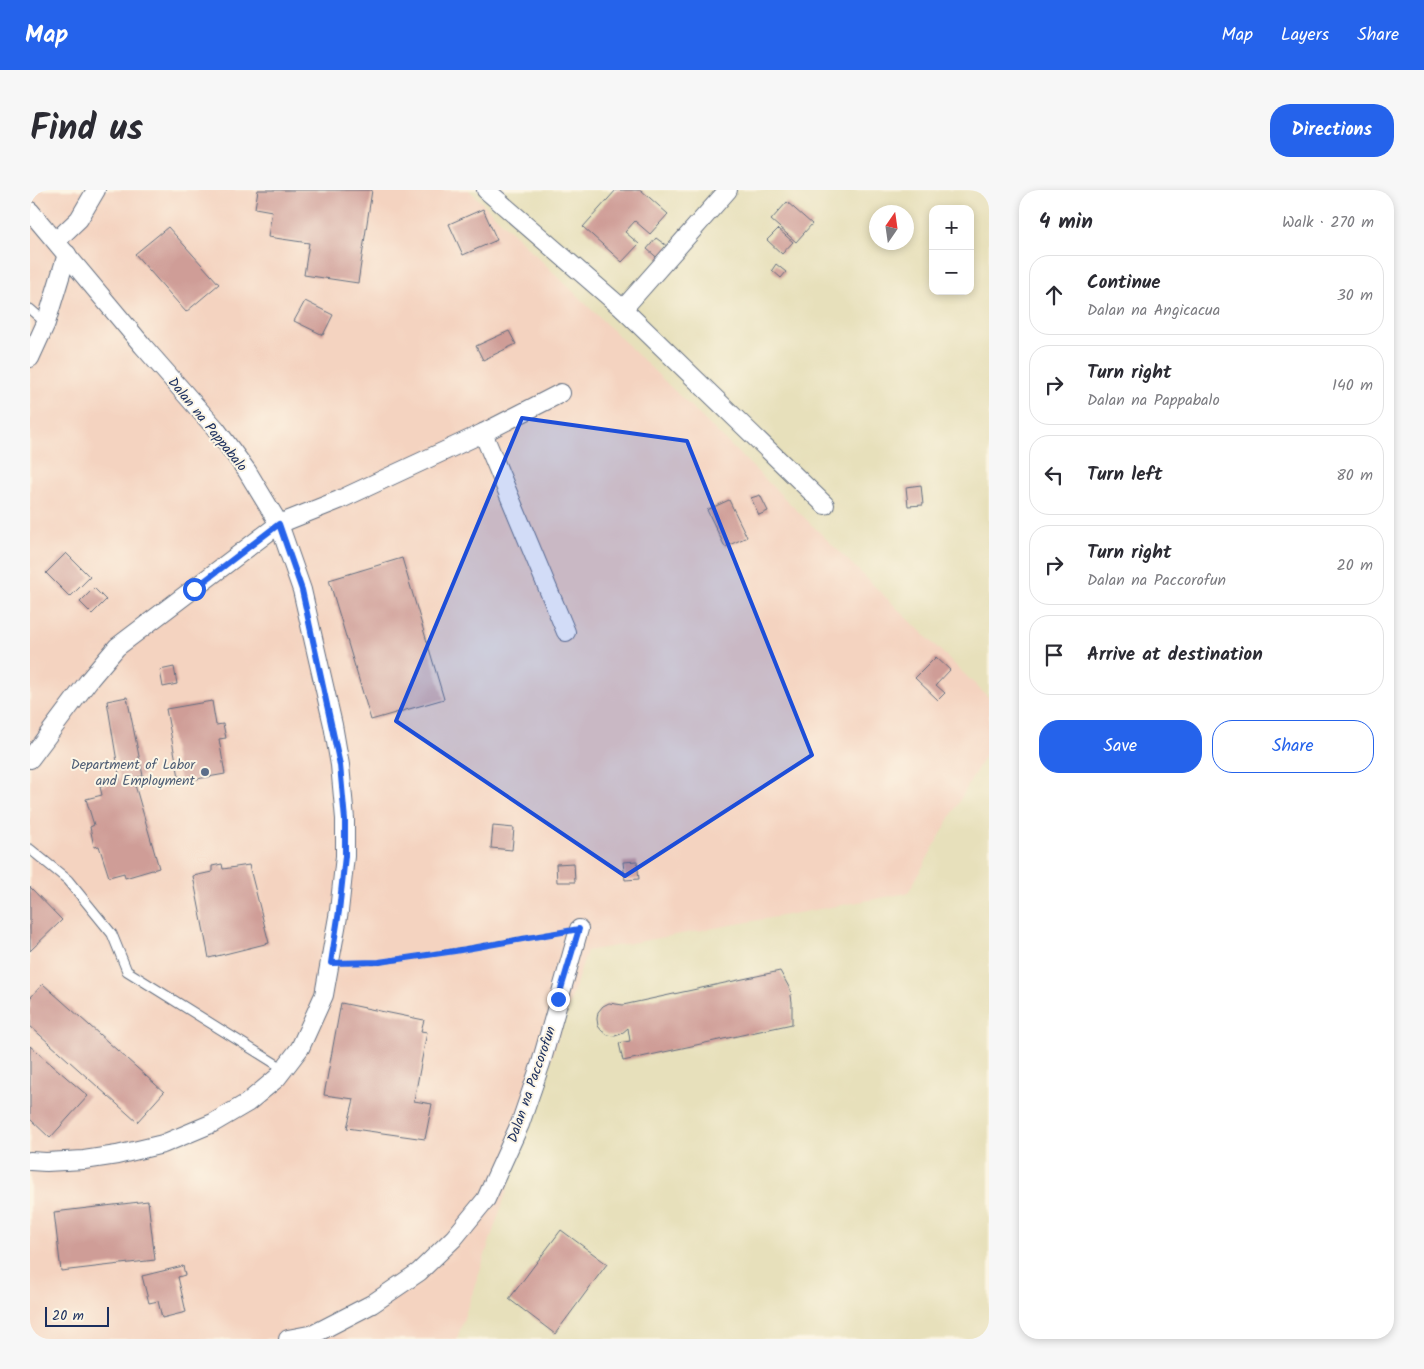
<!DOCTYPE html>
<meta charset="utf-8">
<style>
:root{--surface:#fff;--page:#f7f7f7;--text:#2b2b33;--muted:#7c7c81;--line:#e1e1e2;--accent:#2563eb}
body{margin:0;font-family:Kalam,sans-serif;background:var(--page);color:var(--text)}
.controls{position:absolute;right:15px;top:15px;display:grid;overflow:hidden;border-radius:10px;box-shadow:0 2px 8px #0003}
.controls button{width:45px;height:45px;display:grid;place-items:center;padding:0;border:0;border-bottom:1px solid var(--line);background:var(--surface);color:var(--text);font:25px sans-serif}
.compass{position:absolute;left:839px;top:15px;width:45px;height:45px;border-radius:50%;background:var(--surface);box-shadow:0 2px 8px #0003;rotate:13deg}
.scale{position:absolute;left:15px;bottom:12px;width:64px;box-sizing:border-box;padding-left:5px;border:2px solid #1b2f5e;border-top:0;font-size:14px;line-height:18px;white-space:nowrap;color:#1b2f5e;-webkit-text-stroke:4px #fcf5e5;paint-order:stroke}
.stop{position:absolute;width:15px;height:15px;margin:-11px;border:4px solid #2563eb;border-radius:50%;background:#fff}
.stop.end{background:#2563eb;border-color:#fff;box-shadow:0 1px 5px #0008}
.list{margin:0;padding:0;list-style:none}
h2{display:flex;justify-content:space-between;align-items:center;height:65px;margin:0;padding:0 20px;font-size:21px}
h2 small{font-size:16px;font-weight:400;color:var(--muted)}
.list li{display:grid;grid-template-columns:32px 1fr auto;gap:15px;align-items:center;box-sizing:border-box;height:80px;margin:0 10px 10px;padding:0 10px;border:1px solid var(--line);border-radius:20px}
.list b{display:block;font-size:19px;white-space:nowrap}
.list p{margin:0;font-size:16px;white-space:nowrap;color:var(--muted)}
.list em{font-size:16px;font-style:normal;color:var(--muted)}
.actions{display:flex;gap:10px;padding:15px 20px}
.actions a{flex:1;padding:11px 0;border:1px solid var(--accent);border-radius:20px;text-align:center;font-size:18px;color:var(--accent)}
.actions .main{background:var(--accent);color:#fff}
.icon{flex:none;width:28px;height:28px;fill:none;stroke:currentColor;stroke-width:2;stroke-linecap:round;stroke-linejoin:round}
.map{position:relative;flex:none;width:959px;height:1149px;overflow:hidden;border-radius:20px}
header{display:flex;align-items:center;gap:30px;box-sizing:border-box;height:70px;padding:0 25px;background:var(--accent);color:#fff}
header strong{font-size:24px}
nav{display:flex;gap:28px;margin-inline-start:auto;font-size:18px}
.intro{display:flex;align-items:center;justify-content:space-between;box-sizing:border-box;height:120px;padding:0 30px}
h1{margin:0;font-size:35px}
.button{padding:12px 22px;border-radius:20px;background:var(--accent);color:#fff;font-size:18px;font-weight:700}
main{display:flex;gap:30px;padding:0 30px}
aside{flex:1;background:var(--surface);border-radius:20px;box-shadow:0 2px 8px #0003}
.map>svg:first-child{display:block}
.built{fill:#f4d3c0}
.building{fill:#cf9d97}
.lines{fill:none;stroke-linecap:round;stroke-linejoin:round}
.lane-casing{stroke:#626d7f;stroke-width:11}
.street-casing{stroke:#626d7f;stroke-width:20}
.path{stroke:#626d7f;stroke-width:3;stroke-dasharray:4 4;stroke-linecap:butt}
.lane{stroke:#fff;stroke-width:9}
.street{stroke:#fff;stroke-width:18}
.route{stroke:#2563eb;stroke-width:6}
.marked{fill:#1d4ed8;fill-opacity:0.2;stroke:#1d4ed8;stroke-width:4;stroke-linejoin:round}
.service-dot{fill:#5c6f8a;stroke:#fcf5e5;stroke-width:2}
.labels{text-anchor:middle;stroke-width:4;stroke-linejoin:round;paint-order:stroke}
.street-label{font-size:14px;fill:#1b2f5e;stroke:#fcf5e5}
.service-label{font-size:14px;fill:#4e5e75;stroke:#fcf5e5;text-anchor:end}
</style>
<header>
<strong>Map</strong>
<nav><a>Map</a><a>Layers</a><a>Share</a></nav>
</header>
<div class="intro"><h1>Find us</h1><a class="button">Directions</a></div>
<main>
<div class="map">
<svg width="959" height="1149" viewBox="0 0 959 1149">
<rect width="100%" height="100%" fill="#fcf5e5"/>
<filter id="ink" filterUnits="userSpaceOnUse"><feTurbulence type="fractalNoise" baseFrequency=".02" numOctaves="2"/><feDisplacementMap in="SourceGraphic" scale="10" xChannelSelector="R" yChannelSelector="G"/><feConvolveMatrix kernelMatrix="1 2 1 2 8 2 1 2 1" color-interpolation-filters="sRGB"/></filter>
<filter id="wash" filterUnits="userSpaceOnUse"><feTurbulence type="fractalNoise" baseFrequency=".0096" numOctaves="4" result="noise"/><feDisplacementMap in="SourceGraphic" scale="20" xChannelSelector="R" yChannelSelector="G"/><feGaussianBlur stdDeviation="1.12" result="paint"/><feColorMatrix in="noise" values="0 0 0 0 0 0 0 0 0 0 0 0 0 0 0 0 0 1.4 0 .05"/><feComposite in="paint" operator="in"/></filter>
<g filter="url(#wash)">
<rect width="100%" height="100%" fill="#e7e0bb"/>
<path class="built" d="M0 0H439L959 508V558L878 703 557 761 427 1149H0Z"/>
<g id="blocks">
<g class="building">
<path d="M228 0H342L328 93 274 85 279 53 238 47 242 21 225 18Z"/>
<path d="M586 0H611L638 24 620 44 605 31 595 42 609 54 592 72 553 37Z"/>
<path d="M757 12 782 34 766 52 741 30Z"/>
<path d="M453 19 467 50 433 65 419 34Z"/>
<path d="M138 37 189 94 156 122 105 64Z"/>
<path d="M748 39 763 52 752 64 737 50Z"/>
<path d="M626 48 641 59 631 71 617 59Z"/>
<path d="M746 74 756 82 751 88 742 80Z"/>
<path d="M275 111 303 125 293 145 264 131Z"/>
<path d="M479 141 486 154 453 170 446 156Z"/>
<path d="M891 295 893 315 878 316 876 297Z"/>
<path d="M730 305 738 321 729 325 721 308Z"/>
<path d="M699 310 717 347 695 357 677 320Z"/>
<path d="M36 363 60 387 40 407 16 383Z"/>
<path d="M372 368 414 509 341 530 299 390Z"/>
<path d="M64 398 76 410 62 424 50 412Z"/>
<path d="M906 467 920 480 906 495 915 503 908 510 885 488Z"/>
<path d="M144 477 147 494 133 497 130 480Z"/>
<path d="M97 507 113 586 103 588 129 678 95 688 94 683 79 687 69 656 64 657 60 637 64 635 56 609 72 605 70 597 90 590 77 511Z"/>
<path d="M182 511 186 535 193 534 196 548 189 549 195 584 150 592 136 519Z"/>
<path d="M463 636 484 638 482 660 461 658Z"/>
<path d="M607 671 609 689 595 690 593 672Z"/>
<path d="M544 673 545 692H527L526 674Z"/>
<path d="M192 674 193 679 219 675 239 753 179 768 163 686 182 682V676Z"/>
<path d="M0 697 32 730 0 761Z"/>
<path d="M750 781 760 799 762 812V834L593 871 589 853 600 851 598 838 591 844 585 846 578 845 572 841 568 836 567 829 568 822 573 816 579 813 593 815Z"/>
<path d="M13 794 134 902 107 932 0 836V808Z"/>
<path d="M311 813 394 830 391 841 397 842 384 911 402 914 395 949 317 938 324 909 294 905Z"/>
<path d="M0 856 58 906 20 948 0 929Z"/>
<path d="M118 1011 125 1070 31 1081 24 1022Z"/>
<path d="M531 1040 577 1074 525 1144 479 1109Z"/>
<path d="M153 1076 155 1085 148 1087 156 1122 132 1128 128 1111 119 1113 112 1086Z"/>
</g>
</g>
</g>
<g filter="url(#ink)">
<use href="#blocks" fill-opacity="0" stroke="#626d7f" stroke-width="1"/>
<g class="lines">
<g class="lane-casing">
<g id="lane">
<path d="M0 119 16 133"/>
<path d="M0 659 38 690 82 744 97 781 254 879"/>
</g>
</g>
<g class="street-casing">
<g id="street">
<path d="M456 0 593 119 698 0"/>
<path d="M0 21 113 156 186 239 217 281 249 334 272 400 303 535 310 575 315 629V666L309 721 294 805 270 858 247 888 217 913 183 933 133 954 87 965 54 970 16 972 0 971"/>
<path d="M26 51 49 29 66 0"/>
<path d="M593 119 795 315"/>
<path d="M0 168 16 133 37 64"/>
<path d="M453 243 536 442"/>
<path d="M0 569 60 489 87 457 249 334 309 310 453 243 531 203"/>
<path d="M258 1149 284 1144 342 1114 389 1082 424 1048 456 1009 490 934 511 873 549 739"/>
</g>
</g>
<path class="path" d="M317 773H349L528 742"/>
<use href="#lane" class="lane"/>
<use href="#street" class="street"/>
</g>
</g>
<g class="lines" filter="url(#ink)">
<path class="route" d="M164 399 249 334 272 400 310 575 315 630V666L309 721 301 773 349 772 425 761 549 739 528 809"/>
</g>
<path class="marked" d="M492 228 657 251 782 565 595 686 366 531Z"/>
<circle class="service-dot" cx="175" cy="582" r="5"/>
<g class="labels">
<g class="street-label">
<text transform="translate(178 234) rotate(51)" y="5">Dalan na Pappabalo</text>
<text transform="translate(501 894) rotate(-71)" y="5">Dalan na Paccorofun</text>
</g>
<g class="service-label">
<text x="165" y="579">Department of Labor<tspan x="165" dy="16">and Employment</tspan></text>
</g>
</g>
</svg>
<div class="controls">
<button>+</button>
<button>−</button>
</div>
<svg class="compass" viewBox="-18 -18 36 36"><path d="M0-13l5 13h-10z" fill="#e53935"/><path d="M0 13l5-13h-10z" fill="#7c7c81"/></svg>
<div class="scale">20 m</div>
<div class="stop" style="left:164px;top:399px"></div>
<div class="stop end" style="left:528px;top:809px"></div>
</div>
<aside>
<h2>4 min<small>Walk · 270 m</small></h2>
<ul class="list">
<li><svg class="icon" aria-label="ahead" viewBox="0 0 24 24"><path d="M12 20V5M6 11l6-6 6 6"/></svg><div><b>Continue</b><p>Dalan na Angicacua</p></div><em>30 m</em></li>
<li><svg class="icon" aria-label="right" viewBox="0 0 24 24"><path d="M7 20v-9h11M14 6l5 5-5 5"/></svg><div><b>Turn right</b><p>Dalan na Pappabalo</p></div><em>140 m</em></li>
<li><svg class="icon" aria-label="left" viewBox="0 0 24 24"><path d="M17 20v-9H6M10 6l-5 5 5 5"/></svg><div><b>Turn left</b></div><em>80 m</em></li>
<li><svg class="icon" aria-label="right" viewBox="0 0 24 24"><path d="M7 20v-9h11M14 6l5 5-5 5"/></svg><div><b>Turn right</b><p>Dalan na Paccorofun</p></div><em>20 m</em></li>
<li><svg class="icon" aria-label="arrive" viewBox="0 0 24 24"><path d="M6 21V4h12l-3 4 3 4H6"/></svg><div><b>Arrive at destination</b></div></li>
</ul>
<div class="actions"><a class="main">Save</a><a>Share</a></div>
</aside>
</main>
